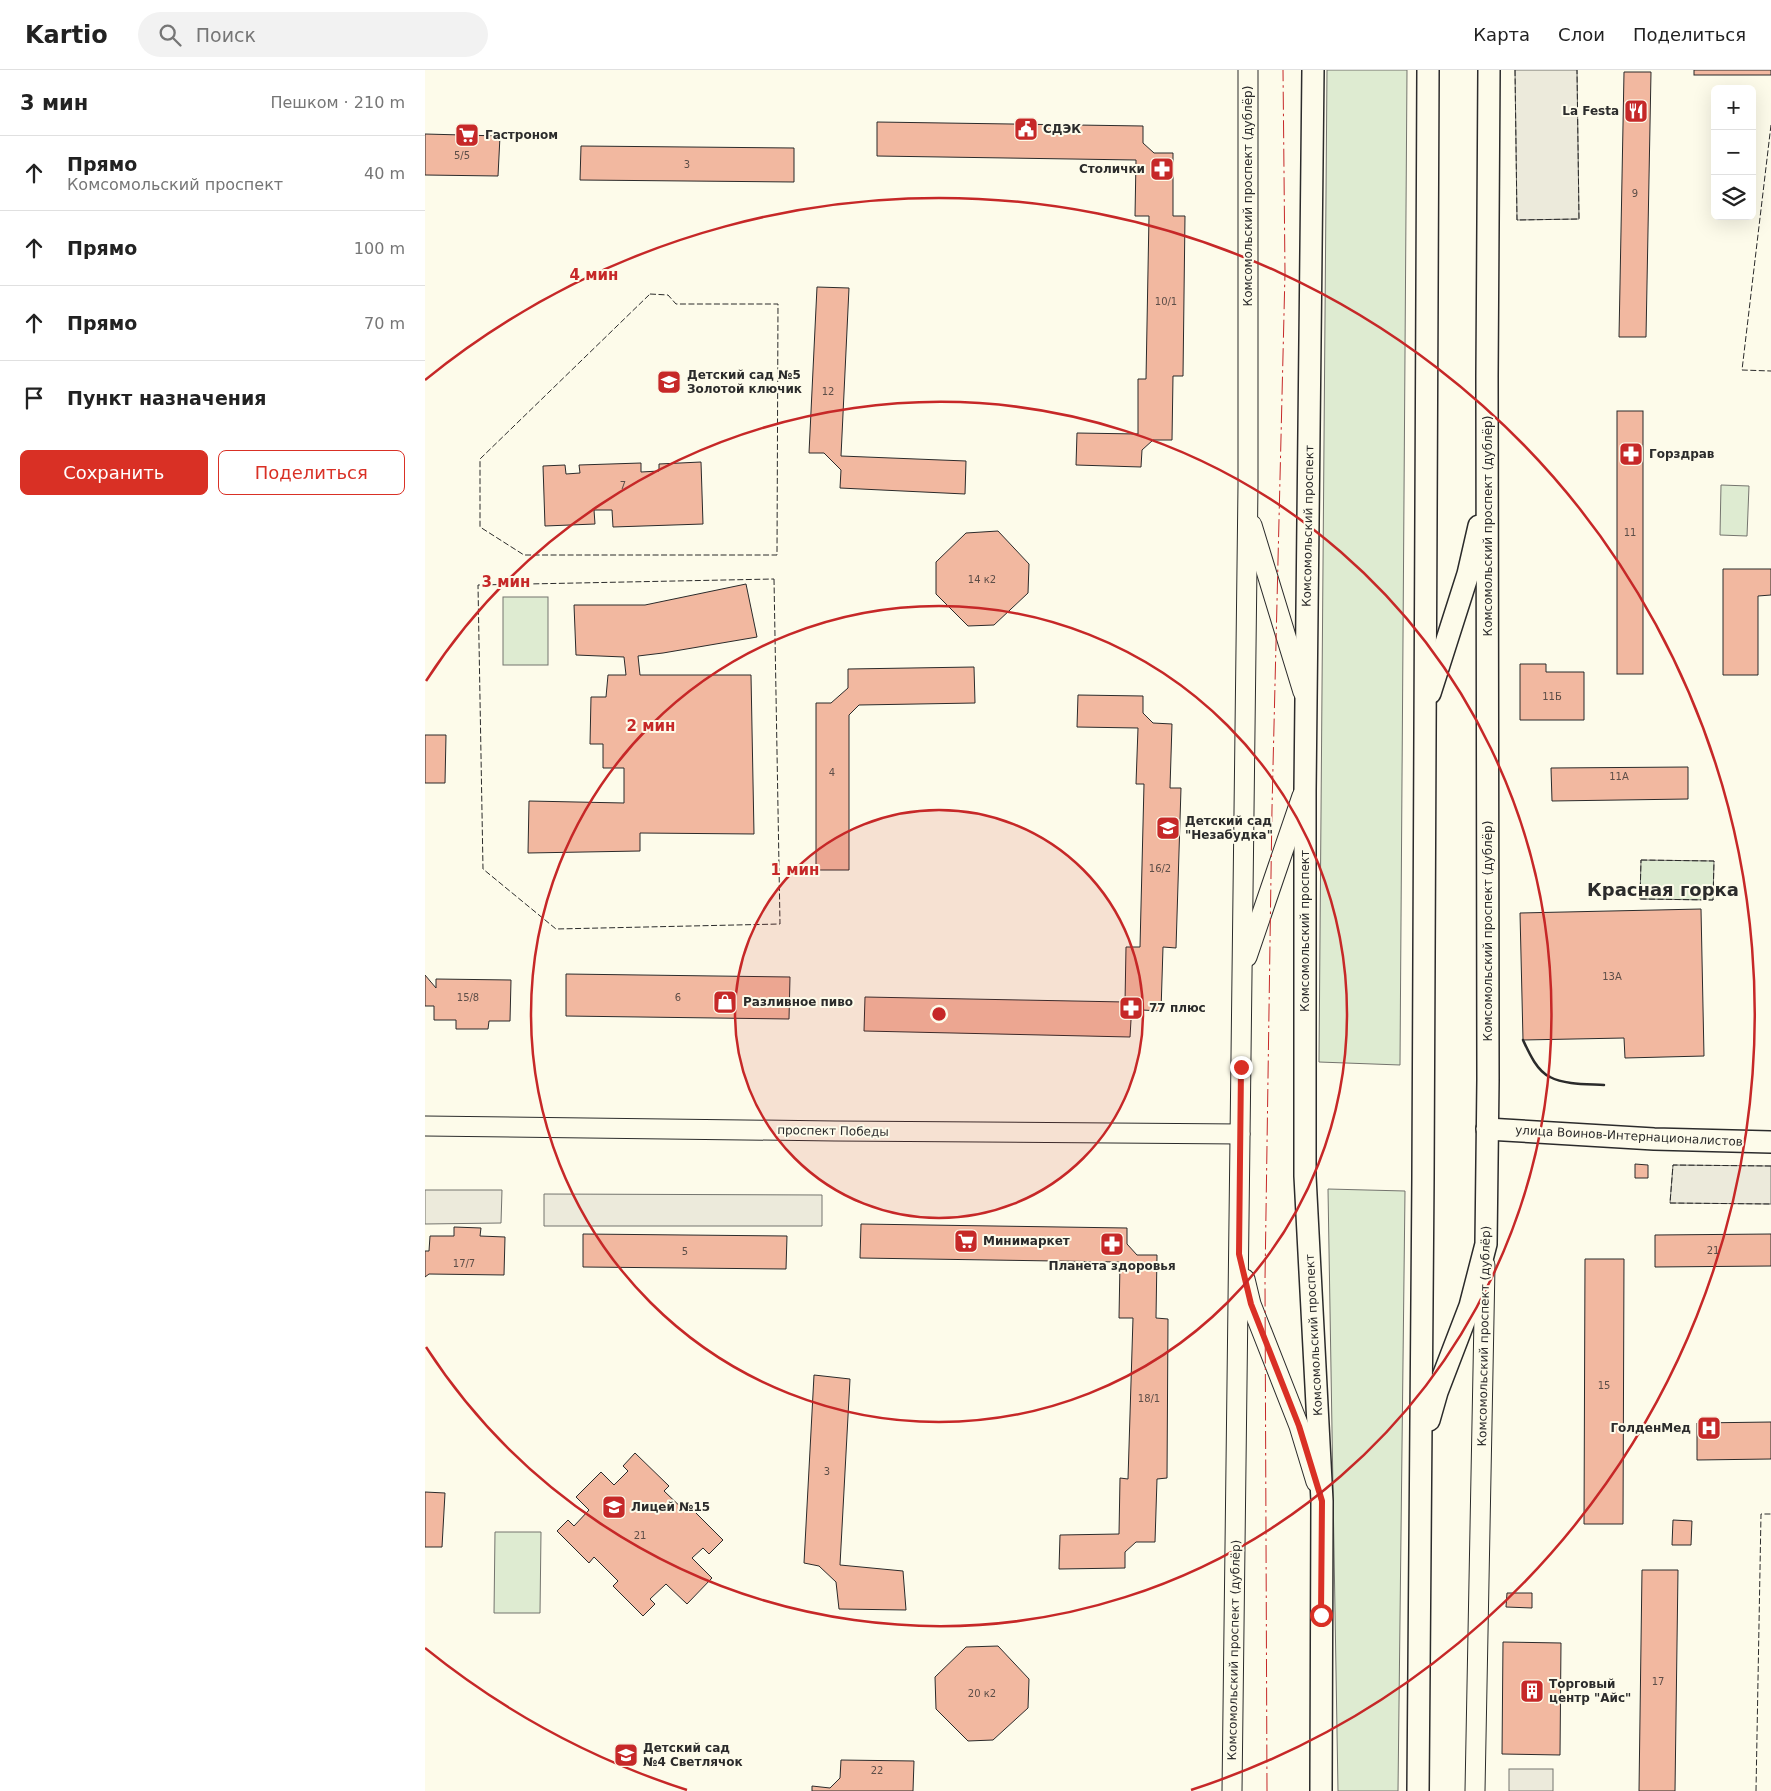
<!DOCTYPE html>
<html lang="ru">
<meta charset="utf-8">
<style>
:root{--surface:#fff;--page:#f2f2f2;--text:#222;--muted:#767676;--line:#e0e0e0;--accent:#d93025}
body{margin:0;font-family:"DejaVu Sans",sans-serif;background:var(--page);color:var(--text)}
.controls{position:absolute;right:15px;top:15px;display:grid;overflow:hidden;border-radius:8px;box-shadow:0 5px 20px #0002}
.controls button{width:45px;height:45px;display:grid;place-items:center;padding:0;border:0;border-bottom:1px solid var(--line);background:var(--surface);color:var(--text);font:25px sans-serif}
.stop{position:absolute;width:15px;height:15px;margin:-11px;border:4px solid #d93025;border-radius:50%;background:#fff}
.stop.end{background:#d93025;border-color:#fff;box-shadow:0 1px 5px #0008}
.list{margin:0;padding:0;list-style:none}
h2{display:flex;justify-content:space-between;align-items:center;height:65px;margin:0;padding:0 20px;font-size:21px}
h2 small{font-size:16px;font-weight:400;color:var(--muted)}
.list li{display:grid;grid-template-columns:32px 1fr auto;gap:15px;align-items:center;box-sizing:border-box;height:75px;padding:0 20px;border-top:1px solid var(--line)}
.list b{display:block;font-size:19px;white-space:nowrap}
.list p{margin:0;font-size:16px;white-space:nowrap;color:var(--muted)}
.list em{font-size:16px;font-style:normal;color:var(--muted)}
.actions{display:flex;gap:10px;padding:15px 20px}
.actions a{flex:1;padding:11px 0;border:1px solid var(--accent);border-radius:8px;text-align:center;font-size:18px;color:var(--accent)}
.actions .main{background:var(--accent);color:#fff}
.icon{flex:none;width:28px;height:28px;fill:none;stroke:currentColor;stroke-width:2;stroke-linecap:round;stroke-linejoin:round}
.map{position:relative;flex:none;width:1346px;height:1721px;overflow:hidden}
header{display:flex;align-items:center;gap:30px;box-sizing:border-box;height:70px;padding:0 25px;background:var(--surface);border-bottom:1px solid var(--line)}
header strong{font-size:24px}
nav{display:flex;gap:28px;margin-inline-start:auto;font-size:18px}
.search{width:350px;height:45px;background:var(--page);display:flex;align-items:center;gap:12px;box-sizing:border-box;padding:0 18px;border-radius:28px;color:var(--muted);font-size:19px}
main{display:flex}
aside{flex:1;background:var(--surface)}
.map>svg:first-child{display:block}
.grass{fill:#deebd1;stroke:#74746e}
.parking{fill:#eceadb;stroke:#74746e}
.building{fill:#f2b8a0;stroke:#2b2b2b}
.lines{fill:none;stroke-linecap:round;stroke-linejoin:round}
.tertiary-casing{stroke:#2b2b2b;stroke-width:21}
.secondary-casing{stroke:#2b2b2b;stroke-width:24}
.tertiary{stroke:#fdfbea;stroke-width:19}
.secondary{stroke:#fdfbea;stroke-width:21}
.fence{stroke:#2b2b2b;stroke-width:1;stroke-dasharray:6 2.5;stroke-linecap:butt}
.wall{stroke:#2b2b2b;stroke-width:2.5}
.power{stroke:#c62828;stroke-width:1;stroke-dasharray:18 4 2.5 4;stroke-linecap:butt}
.route{stroke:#d93025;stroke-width:6}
.ring{fill:none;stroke:#c62828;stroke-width:2.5}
.labels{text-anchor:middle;stroke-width:4;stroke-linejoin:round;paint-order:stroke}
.number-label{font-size:10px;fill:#5d4e48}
.poi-label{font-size:12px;font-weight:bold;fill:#2b2b2b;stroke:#fdfbea;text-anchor:start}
.street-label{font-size:12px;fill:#2b2b2b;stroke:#fdfbea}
.district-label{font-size:18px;font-weight:bold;fill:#2b2b2b;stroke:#fdfbea}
.centre{fill:#c62828;stroke:#fdfbea;stroke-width:2.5}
.ring-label{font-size:15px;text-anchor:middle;font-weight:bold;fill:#c62828;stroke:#fdfbea;stroke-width:4;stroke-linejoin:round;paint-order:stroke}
</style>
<header>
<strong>Kartio</strong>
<div class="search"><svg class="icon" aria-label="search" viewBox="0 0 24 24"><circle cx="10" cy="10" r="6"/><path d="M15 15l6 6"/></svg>Поиск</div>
<nav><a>Карта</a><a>Слои</a><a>Поделиться</a></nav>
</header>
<main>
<aside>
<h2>3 мин<small>Пешком · 210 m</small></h2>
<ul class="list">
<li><svg class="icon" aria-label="ahead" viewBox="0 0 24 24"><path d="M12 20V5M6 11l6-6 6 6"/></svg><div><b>Прямо</b><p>Комсомольский проспект</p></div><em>40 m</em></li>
<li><svg class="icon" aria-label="ahead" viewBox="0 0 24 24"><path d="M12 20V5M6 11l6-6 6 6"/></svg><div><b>Прямо</b></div><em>100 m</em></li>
<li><svg class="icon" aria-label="ahead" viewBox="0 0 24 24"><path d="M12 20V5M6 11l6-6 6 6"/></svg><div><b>Прямо</b></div><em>70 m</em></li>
<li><svg class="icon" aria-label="arrive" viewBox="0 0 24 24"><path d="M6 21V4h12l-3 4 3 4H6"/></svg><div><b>Пункт назначения</b></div></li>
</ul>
<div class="actions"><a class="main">Сохранить</a><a>Поделиться</a></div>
</aside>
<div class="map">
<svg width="1346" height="1721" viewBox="0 0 1346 1721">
<rect width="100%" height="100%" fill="#fdfbea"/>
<g class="grass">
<path d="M902 0H982L975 995 894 992Z"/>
<path d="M1296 415 1324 416 1322 466 1295 465Z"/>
<rect x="78" y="527" width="45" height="68"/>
<path d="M1216 790 1289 791 1288 830 1215 829Z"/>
<path d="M903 1119 980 1121 973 1721H913Z"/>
<path d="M70 1462H116L115 1543H69Z"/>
</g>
<g class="parking">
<path d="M1090 0H1152L1154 149 1092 150Z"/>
<path d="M1248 1095 1346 1096V1134L1245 1133Z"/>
<path d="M0 1120H77L76 1153 0 1154Z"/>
<path d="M119 1124 397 1125V1156H119Z"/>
<rect x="1084" y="1699" width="44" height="22"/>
</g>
<g class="building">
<rect x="1269" y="0" width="77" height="5"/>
<path d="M1199 2H1226L1221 267H1194Z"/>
<path d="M452 52 718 56V73L729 83H748V146H760L758 306H748L747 370H728L717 380 716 397 651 395 652 363 713 364V309H721L724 146H710L711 90 452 86Z"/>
<path d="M0 64 75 66 73 106 0 105Z"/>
<path d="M156 76 369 78V112L155 110Z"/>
<path d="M392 217 424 218 416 386 541 391 540 424 415 418 416 400 399 383H384Z"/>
<rect x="1192" y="341" width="26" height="263"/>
<path d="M276 392 278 454 188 457 187 440H169L170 454 120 456 118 396 140 395 141 404 155 403 154 395 216 393V402L234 401V394Z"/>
<path d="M573 461 604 494 603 523 569 555 543 556 511 524V492L541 463Z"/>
<path d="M1298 499H1346V525L1333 526V605H1298Z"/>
<path d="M321 514 332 567 238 583 213 586 215 605H326L329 764 215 763V781L103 783 104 731 199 733V698H178V674H165L166 627H181L183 605H201L199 587 151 585 149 535H220Z"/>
<path d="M1095 594H1121V602H1159V650H1095Z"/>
<path d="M549 597 550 633 434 635 424 645V800H391V633H406L423 618V599Z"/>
<path d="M653 625 718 626V643L728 653 747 654 745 718H756L751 878 738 877 736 941 717 940 706 950 705 967 439 961 440 927 700 932 701 877H715L719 714H711L713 658 652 657Z"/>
<path d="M0 665H21L20 713H0Z"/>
<path d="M1263 697V729L1127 731 1126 698Z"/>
<path d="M1276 839 1279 986 1200 988 1199 968 1098 970 1095 843Z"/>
<path d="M141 904 365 907 364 949 141 946Z"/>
<path d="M0 905 11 918V909L86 910 85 951H64L63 959H31V950H9V936H0Z"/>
<path d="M1210 1094 1223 1095V1108H1210Z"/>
<path d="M436 1154 702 1158V1174L712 1185H732L731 1248 743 1249 742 1408 732 1409 730 1472H711L700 1482V1498L634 1499 635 1465 694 1464 695 1408 703 1409 708 1248H694L695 1192 435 1188Z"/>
<path d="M29 1157 56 1158 55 1166 80 1167 79 1205 4 1204 0 1207V1181H4L5 1166H29Z"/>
<path d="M158 1164 362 1166 361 1199 158 1197Z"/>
<path d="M1346 1164V1196L1230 1197V1165Z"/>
<path d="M1160 1189H1199L1198 1454H1159Z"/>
<path d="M389 1305 425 1309 415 1495 478 1501 481 1540 414 1539 411 1512 394 1496 379 1493Z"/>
<path d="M1346 1352V1389L1272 1390V1353Z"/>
<path d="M210 1383 244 1416 239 1421 261 1442 266 1438 298 1470 284 1484 278 1478 267 1488 287 1508 262 1534 241 1514 225 1529 230 1534 218 1546 188 1516 193 1511 169 1487 164 1493 132 1461 143 1450 149 1456 164 1440 151 1427 176 1402 189 1415 203 1401 198 1396Z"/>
<path d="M0 1422 20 1423 17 1477H0Z"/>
<path d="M1248 1450 1267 1451 1266 1475H1247Z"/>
<path d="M1217 1500H1253L1250 1721H1214Z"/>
<path d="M1082 1523H1107V1538L1081 1537Z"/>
<path d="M1078 1572 1136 1573 1135 1685 1077 1684Z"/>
<path d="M573 1576 604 1609 603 1638 568 1670 543 1671 511 1639 510 1607 541 1577Z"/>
<path d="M416 1690 489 1691 488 1721H387V1716L405 1718 415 1708Z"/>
</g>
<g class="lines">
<g class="tertiary-casing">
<g id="tertiary">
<path d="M827 455 878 622"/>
<path d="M822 887 877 726"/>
<path d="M0 1056 410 1061 815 1064"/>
<path d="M820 1209 826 1234 874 1356 891 1412"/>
<path d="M807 1721 823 415V0"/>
<path d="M1050 1721 1060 1195"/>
</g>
</g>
<g class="secondary-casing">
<g id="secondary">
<path d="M888 0 880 721V1106L897 1431 896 1721"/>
<path d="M1005 623 1043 504 1054 456"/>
<path d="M1062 1059 1229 1069 1346 1072"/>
<path d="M1004 1350 1012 1322 1045 1236 1061 1174 1063 1010 1062 307 1064 0"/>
<path d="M993 1721 998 1108 1003 0"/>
</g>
</g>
<use href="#tertiary" class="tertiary"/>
<use href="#secondary" class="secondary"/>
<g class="fence">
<path d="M1090 0 1092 150 1154 149 1152 0"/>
<path d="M1346 55 1317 300 1346 301"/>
<path d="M225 224 243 225 251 234H353L352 485H99L55 457V389Z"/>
<path d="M349 509 355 854 131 859 58 799 53 515Z"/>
<path d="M1216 790 1289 791 1288 830 1215 829Z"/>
<path d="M1346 1096 1248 1095 1245 1133 1346 1134"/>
<path d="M1331 1721 1336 1444H1346"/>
</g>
<path class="wall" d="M1098 970C1104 983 1112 1001 1125 1007 1140 1015 1163 1014 1179 1015"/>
<path class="power" d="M842 1721 840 1210 847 738 860 203 858 0"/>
</g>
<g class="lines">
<path class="route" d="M816 997 814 1184 826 1234 874 1356 897 1431 896 1545"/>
</g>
<circle cx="514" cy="944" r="204" fill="#c62828" fill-opacity=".12"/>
<g class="ring">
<circle cx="514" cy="944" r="204"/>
<circle cx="514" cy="944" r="408"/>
<path d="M1 611A612 612 0 1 1 1 1277"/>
<path d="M262 1720A816 816 0 0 1 0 1578M0 310A816 816 0 1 1 766 1720"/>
</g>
<defs>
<g id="restaurant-square" transform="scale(1.25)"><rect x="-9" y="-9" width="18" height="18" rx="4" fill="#c62828" stroke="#fdfbea"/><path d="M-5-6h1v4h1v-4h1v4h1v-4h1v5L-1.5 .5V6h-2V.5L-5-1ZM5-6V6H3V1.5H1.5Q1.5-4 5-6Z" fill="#fff"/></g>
<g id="civic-square" transform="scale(1.25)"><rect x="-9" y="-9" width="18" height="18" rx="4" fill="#c62828" stroke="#fdfbea"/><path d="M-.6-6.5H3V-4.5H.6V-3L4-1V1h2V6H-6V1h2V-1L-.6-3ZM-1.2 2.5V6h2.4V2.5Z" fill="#fff"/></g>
<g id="supermarket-square" transform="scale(1.25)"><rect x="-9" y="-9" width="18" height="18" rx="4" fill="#c62828" stroke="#fdfbea"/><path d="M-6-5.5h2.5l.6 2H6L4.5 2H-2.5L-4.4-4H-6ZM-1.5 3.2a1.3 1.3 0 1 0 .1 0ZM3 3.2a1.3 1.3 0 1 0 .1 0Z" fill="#fff"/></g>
<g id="pharmacy-square" transform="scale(1.25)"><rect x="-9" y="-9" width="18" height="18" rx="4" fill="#c62828" stroke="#fdfbea"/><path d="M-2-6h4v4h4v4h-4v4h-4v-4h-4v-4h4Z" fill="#fff"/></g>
<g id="school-square" transform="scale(1.25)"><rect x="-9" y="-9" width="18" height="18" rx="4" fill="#c62828" stroke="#fdfbea"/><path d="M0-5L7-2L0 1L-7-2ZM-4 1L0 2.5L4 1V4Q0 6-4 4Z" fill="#fff"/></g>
<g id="shop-square" transform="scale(1.25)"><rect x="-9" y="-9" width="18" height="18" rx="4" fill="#c62828" stroke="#fdfbea"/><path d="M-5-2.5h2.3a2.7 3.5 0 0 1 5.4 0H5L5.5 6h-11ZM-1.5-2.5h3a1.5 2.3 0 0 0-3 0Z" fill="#fff"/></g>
<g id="hospital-square" transform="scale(1.25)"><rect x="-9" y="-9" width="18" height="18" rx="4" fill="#c62828" stroke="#fdfbea"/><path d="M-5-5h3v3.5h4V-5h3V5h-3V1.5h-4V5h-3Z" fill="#fff"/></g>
<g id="building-square" transform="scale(1.25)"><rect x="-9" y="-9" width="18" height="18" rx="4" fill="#c62828" stroke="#fdfbea"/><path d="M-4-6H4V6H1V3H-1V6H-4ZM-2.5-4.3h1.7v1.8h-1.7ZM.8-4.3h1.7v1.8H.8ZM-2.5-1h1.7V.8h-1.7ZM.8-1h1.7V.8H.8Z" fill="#fff"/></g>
</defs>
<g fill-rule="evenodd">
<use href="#restaurant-square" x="1211" y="41"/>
<use href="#civic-square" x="601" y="59"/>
<use href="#supermarket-square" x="42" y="65"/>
<use href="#pharmacy-square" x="737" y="99"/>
<use href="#school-square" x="244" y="312"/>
<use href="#pharmacy-square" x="1206" y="384"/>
<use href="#school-square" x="743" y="758"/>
<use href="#shop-square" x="300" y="932"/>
<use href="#pharmacy-square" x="706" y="938"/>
<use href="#supermarket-square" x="541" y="1171"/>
<use href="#pharmacy-square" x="687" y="1174"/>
<use href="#hospital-square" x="1284" y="1358"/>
<use href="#school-square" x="189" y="1437"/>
<use href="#building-square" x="1107" y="1621"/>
<use href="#school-square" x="201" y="1685"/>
</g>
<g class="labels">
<g class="number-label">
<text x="37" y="89">5/5</text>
<text x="262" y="98">3</text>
<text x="1210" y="127">9</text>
<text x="741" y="235">10/1</text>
<text x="403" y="325">12</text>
<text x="198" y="419">7</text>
<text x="1205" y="466">11</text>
<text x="557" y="513">14 к2</text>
<text x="1127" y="630">11Б</text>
<text x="407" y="706">4</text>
<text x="1194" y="710">11А</text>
<text x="735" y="802">16/2</text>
<text x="1187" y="910">13А</text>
<text x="43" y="931">15/8</text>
<text x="253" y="931">6</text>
<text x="1288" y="1184">21</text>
<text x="260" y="1185">5</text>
<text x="39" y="1197">17/7</text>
<text x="1179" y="1319">15</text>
<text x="724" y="1332">18/1</text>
<text x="402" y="1405">3</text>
<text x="215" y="1469">21</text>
<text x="1233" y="1615">17</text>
<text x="557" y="1627">20 к2</text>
<text x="452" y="1704">22</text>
</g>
<g class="poi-label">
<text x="1194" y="45" text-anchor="end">La Festa</text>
<text x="618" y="63">СДЭК</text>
<text x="60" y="69">Гастроном</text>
<text x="720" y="103" text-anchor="end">Столички</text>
<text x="262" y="309">Детский сад №5<tspan x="262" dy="14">Золотой ключик</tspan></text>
<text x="1224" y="388">Горздрав</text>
<text x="760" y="755">Детский сад<tspan x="760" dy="14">"Незабудка"</tspan></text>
<text x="318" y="936">Разливное пиво</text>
<text x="724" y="942">77 плюс</text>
<text x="558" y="1175">Минимаркет</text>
<text x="687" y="1200" text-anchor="middle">Планета здоровья</text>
<text x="1266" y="1362" text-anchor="end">ГолденМед</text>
<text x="206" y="1441">Лицей №15</text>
<text x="1124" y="1618">Торговый<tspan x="1124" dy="14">центр "Айс"</tspan></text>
<text x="218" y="1682">Детский сад<tspan x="218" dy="14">№4 Светлячок</tspan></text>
</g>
<g class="street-label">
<text transform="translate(823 126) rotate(-90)" y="4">Комсомольский проспект (дублёр)</text>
<text transform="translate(883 456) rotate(-89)" y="4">Комсомольский проспект</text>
<text transform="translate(1063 456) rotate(-90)" y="4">Комсомольский проспект (дублёр)</text>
<text transform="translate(880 861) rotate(-90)" y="4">Комсомольский проспект</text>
<text transform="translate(1063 861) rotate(-90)" y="4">Комсомольский проспект (дублёр)</text>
<text transform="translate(408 1061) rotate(1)" y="4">проспект Победы</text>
<text transform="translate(1204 1066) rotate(3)" y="4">улица Воинов-Интернационалистов</text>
<text transform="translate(889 1265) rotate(-93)" y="4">Комсомольский проспект</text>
<text transform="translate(1059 1266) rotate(-89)" y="4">Комсомольский проспект (дублёр)</text>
<text transform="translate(809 1580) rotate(-89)" y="4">Комсомольский проспект (дублёр)</text>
</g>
<g class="district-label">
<text x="1238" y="826">Красная горка</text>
</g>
</g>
<circle cx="514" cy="944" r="8" class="centre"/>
<g class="ring-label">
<text x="169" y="210">4 мин</text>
<text x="81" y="517">3 мин</text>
<text x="226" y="661">2 мин</text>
<text x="370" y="805">1 мин</text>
</g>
</svg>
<div class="controls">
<button>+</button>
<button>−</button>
<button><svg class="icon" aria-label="layers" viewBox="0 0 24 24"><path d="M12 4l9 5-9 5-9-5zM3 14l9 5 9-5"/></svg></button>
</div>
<div class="stop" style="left:896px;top:1545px"></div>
<div class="stop end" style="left:816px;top:997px"></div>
</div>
</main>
